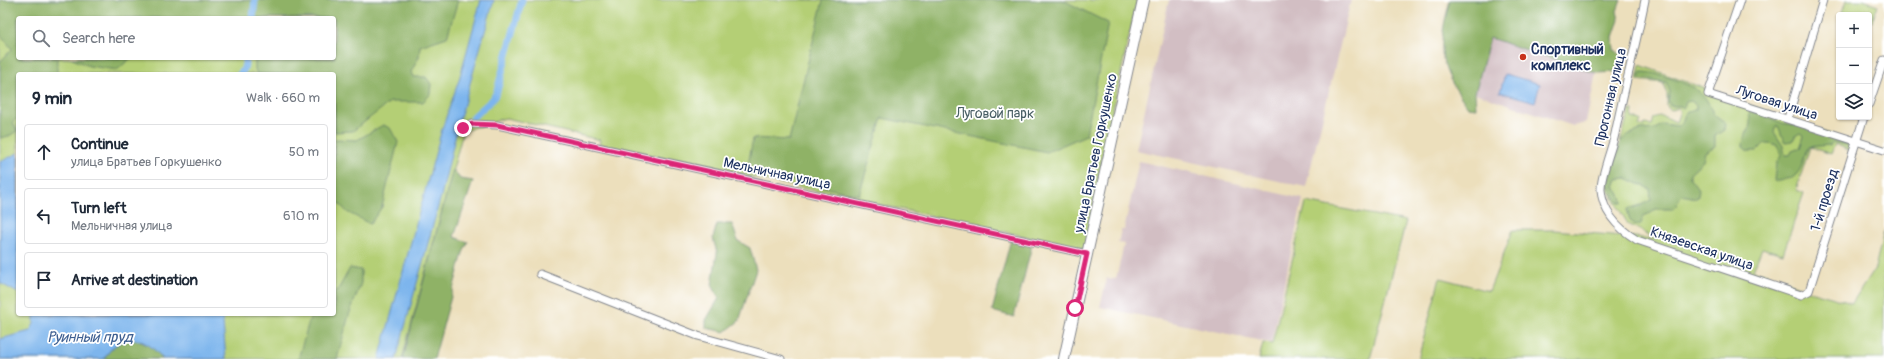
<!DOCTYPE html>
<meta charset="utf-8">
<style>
:root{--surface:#fff;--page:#f2f2f3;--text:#1f2937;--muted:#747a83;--line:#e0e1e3}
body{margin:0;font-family:Pangolin,sans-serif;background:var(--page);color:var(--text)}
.controls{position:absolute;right:12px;top:12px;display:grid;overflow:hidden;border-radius:4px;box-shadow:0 1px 3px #0004}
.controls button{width:36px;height:36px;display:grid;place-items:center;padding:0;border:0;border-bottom:1px solid var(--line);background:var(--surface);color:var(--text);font:20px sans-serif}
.stop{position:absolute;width:12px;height:12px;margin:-9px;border:3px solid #db2777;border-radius:50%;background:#fff}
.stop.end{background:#db2777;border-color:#fff;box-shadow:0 1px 4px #0008}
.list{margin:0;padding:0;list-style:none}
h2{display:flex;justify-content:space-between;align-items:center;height:52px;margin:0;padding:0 16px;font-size:17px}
h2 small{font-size:13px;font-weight:400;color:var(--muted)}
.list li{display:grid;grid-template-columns:26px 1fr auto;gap:12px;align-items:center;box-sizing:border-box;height:56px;margin:0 8px 8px;padding:0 8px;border:1px solid var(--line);border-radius:4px}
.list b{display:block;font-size:15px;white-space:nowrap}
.list p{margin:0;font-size:13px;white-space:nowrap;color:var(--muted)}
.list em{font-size:13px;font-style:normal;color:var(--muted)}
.icon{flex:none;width:22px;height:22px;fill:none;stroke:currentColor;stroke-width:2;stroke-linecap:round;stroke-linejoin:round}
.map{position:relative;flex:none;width:1884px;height:359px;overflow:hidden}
.search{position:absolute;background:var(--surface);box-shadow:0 1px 3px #0004;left:16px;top:16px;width:320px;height:44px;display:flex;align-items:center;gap:10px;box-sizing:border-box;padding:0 14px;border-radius:4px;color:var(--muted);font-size:15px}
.panel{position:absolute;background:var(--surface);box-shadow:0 1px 3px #0004;left:16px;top:72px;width:320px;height:244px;border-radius:4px}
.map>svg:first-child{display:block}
.industrial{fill:#d2bec3}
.green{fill:#b4cf75;stroke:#687f6a;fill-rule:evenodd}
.forest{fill:#8fb266;stroke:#557062;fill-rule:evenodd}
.water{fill:#7db5ed;stroke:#4c72a6}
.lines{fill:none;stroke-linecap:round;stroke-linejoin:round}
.canal{stroke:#7db5ed;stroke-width:7}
.street-casing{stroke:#84878d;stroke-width:9}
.secondary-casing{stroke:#84878d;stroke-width:12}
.street{stroke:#fff;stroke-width:7}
.secondary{stroke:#fff;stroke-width:10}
.route{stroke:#db2777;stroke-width:5}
.poi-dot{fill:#c8321e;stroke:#fff;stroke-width:1.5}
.labels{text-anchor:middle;stroke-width:3.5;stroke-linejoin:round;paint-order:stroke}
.poi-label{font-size:14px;font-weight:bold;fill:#1b2f5e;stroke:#fff;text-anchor:start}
.street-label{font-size:14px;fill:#1b2f5e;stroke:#fff}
.park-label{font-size:14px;fill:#495f65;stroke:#fff}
.water-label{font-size:15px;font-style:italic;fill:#3d5e90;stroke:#fff}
</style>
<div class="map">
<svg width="1884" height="359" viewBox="0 0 1884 359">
<rect width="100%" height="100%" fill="#fff"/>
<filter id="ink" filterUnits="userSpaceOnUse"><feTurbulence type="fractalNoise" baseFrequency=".025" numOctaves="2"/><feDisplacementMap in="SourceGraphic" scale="8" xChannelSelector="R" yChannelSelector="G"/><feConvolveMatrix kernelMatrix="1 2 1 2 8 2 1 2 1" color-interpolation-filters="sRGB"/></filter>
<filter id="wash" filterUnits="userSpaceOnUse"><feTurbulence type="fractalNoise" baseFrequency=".012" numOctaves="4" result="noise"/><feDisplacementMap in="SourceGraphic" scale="16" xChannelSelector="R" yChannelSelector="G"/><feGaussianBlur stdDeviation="0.9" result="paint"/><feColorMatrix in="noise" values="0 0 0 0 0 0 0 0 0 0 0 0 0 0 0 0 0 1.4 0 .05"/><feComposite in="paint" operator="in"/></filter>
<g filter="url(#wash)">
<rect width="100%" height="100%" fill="#ecdfbc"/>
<g class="industrial">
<path d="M1169 0H1351L1306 187 1136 150Z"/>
<path d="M1490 38 1596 73 1586 123 1573 126 1475 93Z"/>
<path d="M1139 161 1303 199 1271 343 1100 307 1107 278 1116 279 1124 244 1118 243 1121 230H1124Z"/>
</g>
<g class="green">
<path d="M0 0H1137L1103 155 1084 249 599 144 600 140 506 118 498 120 487 126 475 127 463 132 402 359H0ZM18 18H334V58H18ZM18 74H334V314H18Z"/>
<path d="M1846 0H1863L1878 5 1872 22 1869 20V15H1852L1842 12Z"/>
<path d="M1640 65 1854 143 1853 152 1835 144 1831 154 1810 147 1796 190 1804 193 1783 254 1762 248 1753 271 1765 273 1809 291 1852 303 1875 268 1884 231V359H1418L1440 278 1489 291 1513 230H1554L1657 239 1628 224 1606 187 1630 110H1633L1632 118 1641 120 1639 126H1644L1645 124 1652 125 1654 118C1661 113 1669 119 1676 122L1680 111 1678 108 1671 110 1667 107V93L1663 83 1637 80Z"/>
<path d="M1306 202 1406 221 1370 359H1259L1263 343 1272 344Z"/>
</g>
<g class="forest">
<path d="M0 0H458L447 37 420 46 419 57 411 72 413 77H426L431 84 430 95 423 102H390L353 131 335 132 334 74H257L255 69V58H334V18H18V58H57V74H18V117L13 122 17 131 9 136 0 138V62L12 49 0 34Z"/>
<path d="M823 0H1063L1108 23 1086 135 1047 152 882 118 859 195 747 171 753 138 789 140Z"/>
<path d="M1450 0H1621L1617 11 1619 20 1613 37 1614 49 1623 57 1624 66 1620 72 1596 73 1490 38 1475 93 1476 108 1468 107C1437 65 1437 49 1450 0Z"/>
<path d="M70 58H131L117 70 89 66Z"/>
<path d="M1641 72C1655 71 1688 83 1700 92 1707 98 1709 105 1713 113 1715 117 1721 120 1725 123L1724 130 1715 136V146L1705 152 1703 161 1690 173V178L1699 190 1698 196 1697 198 1681 195 1676 206 1673 209H1656L1651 213 1643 216 1641 225C1632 227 1627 217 1628 209L1641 205 1651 200 1650 189 1626 178 1617 179 1614 187C1619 192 1622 196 1622 203H1618L1608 186 1620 142 1627 135 1641 130 1655 129 1663 124 1678 126 1682 123C1686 109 1685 115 1696 109V105L1691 101 1686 102 1684 108 1680 106H1670L1668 100 1670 92 1666 82 1640 78 1639 76Z"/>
<path d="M1751 110 1782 123 1801 126 1851 144 1850 146 1833 142 1830 145 1808 147C1802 157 1804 171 1792 178 1790 179 1789 178 1786 179 1781 181 1779 182 1774 180L1776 163 1781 156C1781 145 1775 143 1765 143L1757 151H1748L1743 147C1742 138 1749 132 1750 123 1751 117 1747 115 1751 110ZM1776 126H1778C1781 131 1781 137 1785 142L1793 141 1795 136 1800 133 1804 136 1800 148 1792 151 1790 155H1785L1783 146 1774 132Z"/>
<path d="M383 125 390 128 398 142 382 207 370 224 347 212 334 198V142L336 139 357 140Z"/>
<path d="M453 169 460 179 473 181 454 237 468 242 463 253 434 359H403Z"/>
<path d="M717 224H732L738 241 750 248 756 270 739 321 725 332 706 328V320L719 298 712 285 717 253 713 238Z"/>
<path d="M1011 239 1032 245 1014 317 992 311Z"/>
<path d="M350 268 361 270V283L349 315 337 359H298L310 318 314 314H334V294L339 288Z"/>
<path d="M132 338 155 348 163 359H104C111 347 119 341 132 338Z"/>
</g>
<g class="water">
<path d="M481 0H494L458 125 441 196 396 359H379L442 129 459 80Z"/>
<path d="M1505 74 1540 84 1535 102 1500 92Z"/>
<path d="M18 153V293L0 283V162Z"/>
<path d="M34 314H223V322L226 359H163C145 336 121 330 104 359H0V339L30 331 34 324Z"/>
</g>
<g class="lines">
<g class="canal">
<path d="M253 18 255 0"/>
<path d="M240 74 244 69 246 58"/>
<path d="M473 117 493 99 497 91 522 0"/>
</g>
</g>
</g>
<g filter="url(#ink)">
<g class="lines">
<g class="street-casing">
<g id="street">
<path d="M1645 0C1636 45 1624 89 1615 134 1612 148 1600 177 1601 190 1603 213 1619 229 1637 240L1801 295 1809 291 1864 117"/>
<path d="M1740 0 1708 94 1884 150"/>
<path d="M1869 104 1884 60"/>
<path d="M1788 118 1823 0"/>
<path d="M463 128 472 124 497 125 1087 254"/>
<path d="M540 274 698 336 781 359"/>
</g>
</g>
<g class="secondary-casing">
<path id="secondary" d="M1064 359 1143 0"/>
</g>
<use href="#street" class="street"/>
<use href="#secondary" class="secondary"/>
</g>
</g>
<g class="lines" filter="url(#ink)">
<path class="route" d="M463 128 472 124 497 125 1087 254 1075 308"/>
</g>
<circle class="poi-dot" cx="1523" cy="57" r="4"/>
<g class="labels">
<g class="poi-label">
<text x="1531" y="54">Спортивный<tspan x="1531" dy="16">комплекс</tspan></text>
</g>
<g class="street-label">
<text transform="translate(1610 97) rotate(-77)" y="5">Прогонная улица</text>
<text transform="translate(1777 102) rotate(18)" y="5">Луговая улица</text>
<text transform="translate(1095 153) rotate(-78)" y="5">улица Братьев Горкушенко</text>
<text transform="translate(777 173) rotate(12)" y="5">Мельничная улица</text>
<text transform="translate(1824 200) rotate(-73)" y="5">1-й проезд</text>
<text transform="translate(1702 248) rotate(19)" y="5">Князевская улица</text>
</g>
<g class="park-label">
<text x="995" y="118">Луговой парк</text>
</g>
<g class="water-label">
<text x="90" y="342">Руинный пруд</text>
</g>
</g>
</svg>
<div class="controls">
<button>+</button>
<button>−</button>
<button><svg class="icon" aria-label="layers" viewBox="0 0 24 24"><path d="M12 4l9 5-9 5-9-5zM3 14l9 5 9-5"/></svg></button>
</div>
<div class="stop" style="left:1075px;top:308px"></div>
<div class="stop end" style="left:463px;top:128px"></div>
<div class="search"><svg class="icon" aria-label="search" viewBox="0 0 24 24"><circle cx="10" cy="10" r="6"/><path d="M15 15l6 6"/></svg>Search here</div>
<section class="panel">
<h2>9 min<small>Walk · 660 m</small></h2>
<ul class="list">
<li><svg class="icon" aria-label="ahead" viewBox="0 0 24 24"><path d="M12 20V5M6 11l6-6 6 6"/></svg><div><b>Continue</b><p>улица Братьев Горкушенко</p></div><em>50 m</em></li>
<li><svg class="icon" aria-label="left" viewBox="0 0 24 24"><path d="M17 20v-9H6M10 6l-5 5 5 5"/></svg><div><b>Turn left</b><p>Мельничная улица</p></div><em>610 m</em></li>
<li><svg class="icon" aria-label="arrive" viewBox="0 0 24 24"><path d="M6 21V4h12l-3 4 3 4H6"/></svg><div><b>Arrive at destination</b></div></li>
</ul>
</section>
</div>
